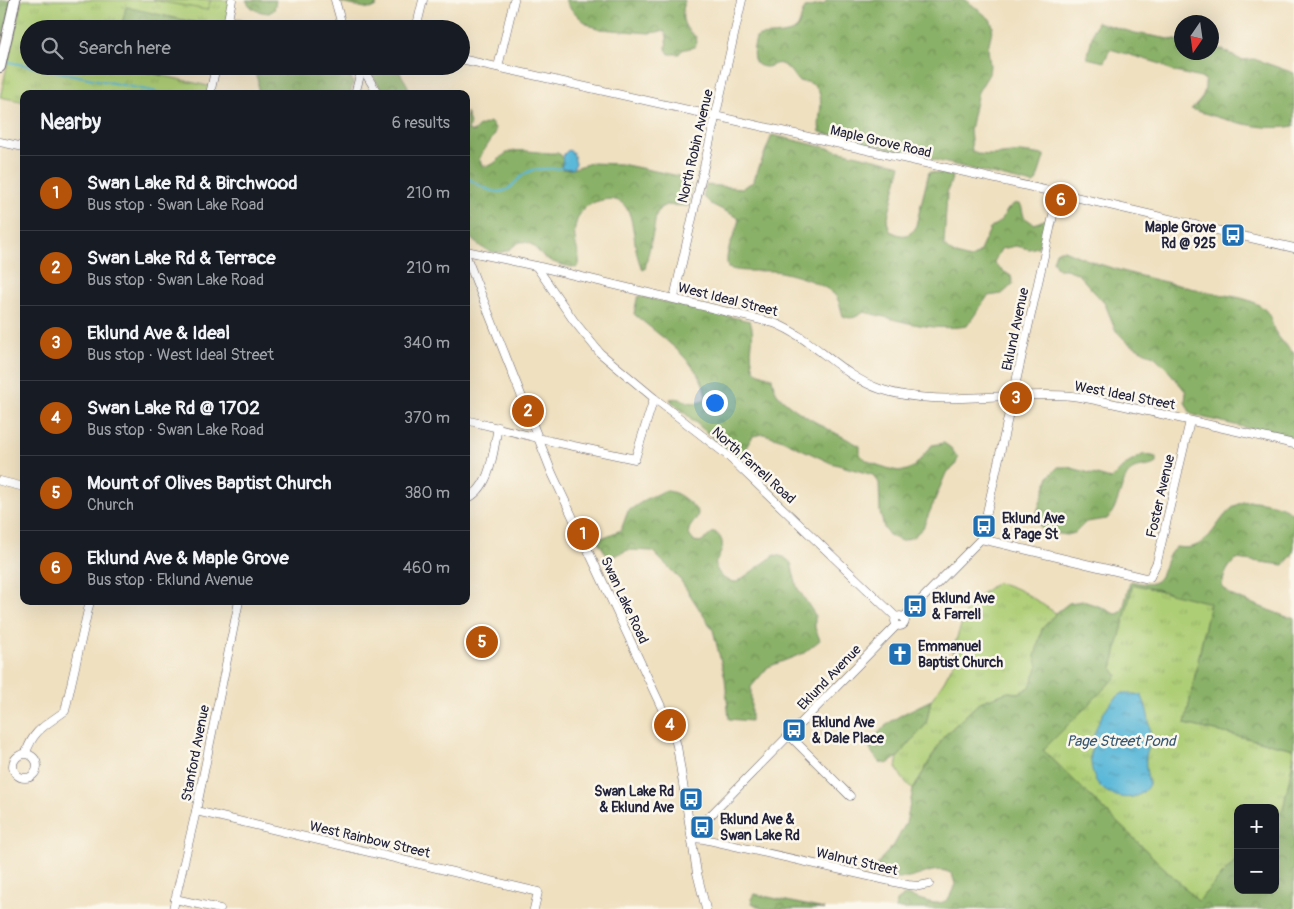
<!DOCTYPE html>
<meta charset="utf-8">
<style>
:root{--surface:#171b24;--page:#242831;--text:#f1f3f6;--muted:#9ea1a6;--line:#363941;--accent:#b45309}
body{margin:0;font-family:Pangolin,sans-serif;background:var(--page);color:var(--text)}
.controls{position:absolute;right:15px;bottom:15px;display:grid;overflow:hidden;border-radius:10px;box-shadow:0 5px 20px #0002}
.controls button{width:45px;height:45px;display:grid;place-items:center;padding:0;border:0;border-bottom:1px solid var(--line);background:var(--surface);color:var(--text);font:25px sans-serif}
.compass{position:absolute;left:1174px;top:15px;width:45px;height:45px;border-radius:50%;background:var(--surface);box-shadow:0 5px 20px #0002;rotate:193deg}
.you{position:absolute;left:714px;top:402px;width:18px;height:18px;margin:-12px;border:4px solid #fff;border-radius:50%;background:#1a73e8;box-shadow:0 0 0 8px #1a73e833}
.badge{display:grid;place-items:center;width:32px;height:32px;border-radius:50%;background:var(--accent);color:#fff;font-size:16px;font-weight:700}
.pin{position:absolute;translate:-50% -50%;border:2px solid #fff;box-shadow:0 1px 5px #0006}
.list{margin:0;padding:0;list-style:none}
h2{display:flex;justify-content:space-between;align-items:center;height:65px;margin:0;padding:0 20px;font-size:21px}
h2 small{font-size:16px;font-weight:400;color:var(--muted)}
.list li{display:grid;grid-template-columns:32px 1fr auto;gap:15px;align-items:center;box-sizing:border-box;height:75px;padding:0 20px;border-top:1px solid var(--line)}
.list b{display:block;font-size:19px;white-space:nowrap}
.list p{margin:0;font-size:16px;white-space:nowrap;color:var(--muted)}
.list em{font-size:16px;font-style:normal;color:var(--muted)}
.icon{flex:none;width:28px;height:28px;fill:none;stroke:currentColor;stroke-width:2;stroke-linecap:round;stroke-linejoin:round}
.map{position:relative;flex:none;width:1294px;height:909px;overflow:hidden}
.search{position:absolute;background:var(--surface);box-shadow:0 5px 20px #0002;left:20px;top:20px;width:450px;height:55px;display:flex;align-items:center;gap:12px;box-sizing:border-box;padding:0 18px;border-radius:28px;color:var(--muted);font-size:19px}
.panel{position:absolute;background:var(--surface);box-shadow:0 5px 20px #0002;left:20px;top:90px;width:450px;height:515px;border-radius:10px}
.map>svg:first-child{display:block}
.grass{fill:url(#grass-tufts);stroke:#687858;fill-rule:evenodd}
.forest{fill:url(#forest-crowns);stroke:#566a51}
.pitch{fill:#aece76;stroke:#687858}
.water{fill:url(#water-ripples);stroke:#3e6d8a}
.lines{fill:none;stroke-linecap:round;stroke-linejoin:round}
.stream{stroke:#5ab8d8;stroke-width:2}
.minor-casing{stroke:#6a646a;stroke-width:9}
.major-casing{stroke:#6a646a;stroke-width:12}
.minor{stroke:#fff;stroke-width:8}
.major{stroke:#fff;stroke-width:10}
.labels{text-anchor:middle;stroke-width:5;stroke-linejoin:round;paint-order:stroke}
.street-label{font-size:14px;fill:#22223b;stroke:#fbf7ec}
.poi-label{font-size:14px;font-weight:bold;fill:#22223b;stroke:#fbf7ec;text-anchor:start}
.water-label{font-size:15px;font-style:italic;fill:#365672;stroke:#fbf7ec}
</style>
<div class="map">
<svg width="1294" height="909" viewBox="0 0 1294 909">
<defs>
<pattern id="grass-tufts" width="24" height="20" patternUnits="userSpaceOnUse" patternTransform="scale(1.25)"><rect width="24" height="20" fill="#aece76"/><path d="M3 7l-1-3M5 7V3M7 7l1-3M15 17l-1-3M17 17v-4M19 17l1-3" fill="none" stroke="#95b167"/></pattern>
<pattern id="forest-crowns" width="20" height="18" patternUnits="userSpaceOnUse" patternTransform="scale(1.25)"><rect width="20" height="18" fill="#8ab167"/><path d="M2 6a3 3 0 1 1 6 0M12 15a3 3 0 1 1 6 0" fill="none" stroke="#709056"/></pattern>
<pattern id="water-ripples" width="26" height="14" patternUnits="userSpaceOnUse" patternTransform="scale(1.25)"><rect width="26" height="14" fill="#5ab8d8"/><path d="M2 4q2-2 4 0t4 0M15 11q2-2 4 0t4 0" fill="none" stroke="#4a95b0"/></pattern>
</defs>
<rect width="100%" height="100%" fill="#fbf7ec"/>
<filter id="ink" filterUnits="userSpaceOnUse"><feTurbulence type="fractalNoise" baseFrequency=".02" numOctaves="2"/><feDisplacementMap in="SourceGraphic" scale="10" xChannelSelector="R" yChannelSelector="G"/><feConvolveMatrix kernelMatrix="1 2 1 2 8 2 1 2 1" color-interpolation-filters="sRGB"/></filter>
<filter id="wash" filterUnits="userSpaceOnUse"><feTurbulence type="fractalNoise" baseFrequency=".0096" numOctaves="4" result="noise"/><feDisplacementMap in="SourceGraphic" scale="20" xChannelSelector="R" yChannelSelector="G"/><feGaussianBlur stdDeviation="1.12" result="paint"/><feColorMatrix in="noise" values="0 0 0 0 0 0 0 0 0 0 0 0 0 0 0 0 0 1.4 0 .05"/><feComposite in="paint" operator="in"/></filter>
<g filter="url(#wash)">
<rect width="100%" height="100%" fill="#efe0c0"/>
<g class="grass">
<path d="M22 0H232L226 29 126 8 121 29H29V66H122L212 87 210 94H24V102L0 97Z"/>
<path d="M996 583C1019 585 1037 602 1056 613L1042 629 1035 657 1038 666 1030 687 1019 693 1008 692 980 702 944 736 913 790 902 778 896 767 898 757 926 724 931 700 944 681 953 664 954 646 966 611 980 595Z"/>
<path d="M1132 584 1210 602 1185 724 1294 749V756L1283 810 1275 818V808H1238V858L1198 901 1043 750 1117 676 1112 668ZM1123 693H1128C1134 704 1146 720 1149 731 1151 739 1148 746 1146 754 1144 764 1146 775 1149 784Z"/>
</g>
<g class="forest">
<path d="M0 0H13L0 47Z"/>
<path d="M246 0H276L274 10 269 13C258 12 251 10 246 0Z"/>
<path d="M340 0H377L376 6 370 9 341 3Z"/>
<path d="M565 0H685C681 17 681 26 696 37L697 42 694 47 682 50 679 54H669L666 49 667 36 664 31 649 33 600 29 591 26 581 19 570 8Z"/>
<path d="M827 0H966L990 19 993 26 988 48 990 66 989 74 978 92 970 130 972 151 977 154 992 155 1021 152 1044 155V157L1036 182 1033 184 820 132C816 118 829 92 810 83 806 81 802 82 798 81 792 74 790 68 781 64 775 62 772 67 766 67 749 66 753 49 756 38L760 36C770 34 792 36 798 27 801 21 801 14 805 8L824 4Z"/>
<path d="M126 7 222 29H121Z"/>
<path d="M238 19 269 29H229L230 23Z"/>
<path d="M1097 22 1135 33 1181 41 1182 52H1212V48L1223 50 1241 60 1254 59 1294 73V126C1261 132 1223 119 1191 109 1202 101 1206 93 1205 79L1171 71 1161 64 1110 49 1104 62 1087 58 1094 29Z"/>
<path d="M122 66H161L164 76Z"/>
<path d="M252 66H321L326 71 351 77 353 83 350 94H258V81Z"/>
<path d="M367 66H397C400 76 409 83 410 94H384Z"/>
<path d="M466 112 470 123 468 130 473 132 479 126 490 122 495 128V134L479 158 482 166C495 168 499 156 509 152 521 148 543 154 557 153L561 155 563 159 561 165 562 169H572L590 163 621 164 684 177C695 184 690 195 688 206L666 205 660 208 656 215 654 228 646 264 645 269 643 270C627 245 644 186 595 202 580 207 573 223 575 239 576 248 580 255 579 265L576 268C567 266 555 264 547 259 539 255 535 244 526 242 517 240 514 248 506 251 491 257 475 244 466 233Z"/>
<path d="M772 135 901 165 887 221 890 231C901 236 906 238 915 229L929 172 953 175 947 193 944 245C951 254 959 256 970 259L979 253 990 229 1000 221 1008 209 1015 203 1021 205 1024 217 1034 224 1044 220 1048 216 1051 217 1038 247 1029 249 1016 246 1001 249 994 262 1000 269 1011 276 1013 284 1002 294 988 296 967 326C932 332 898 320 864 312 856 317 852 320 843 316 841 310 840 303 837 298 829 284 790 273 774 271 759 270 743 273 728 268 723 251 737 234 739 218L711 204 703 196 706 185 742 188 753 182Z"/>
<path d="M1060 250H1064C1109 271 1159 280 1207 292 1225 296 1247 296 1262 307 1272 315 1270 320 1274 330 1279 339 1287 347 1294 353V439L1205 418 1191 414 1185 402 1186 392 1167 369 1155 357 1128 343 1116 331 1105 304 1077 273 1066 269H1058L1053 261 1056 252Z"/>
<path d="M639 296 750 321C757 339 746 350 755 371L772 378C773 382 774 386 775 390 786 410 839 434 860 446V454C867 462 874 464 884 467 913 478 915 464 932 445L944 443 951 448 958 458 955 466 946 473 923 528 913 537 901 541 889 535 884 528 880 512 879 483 873 475 831 463 780 439 764 434 753 436 738 460 671 401 670 399C684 395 691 410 706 398 705 365 657 334 634 314L637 299Z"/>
<path d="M1144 454 1156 457V463C1148 469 1136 465 1130 472 1120 482 1120 506 1107 519L1086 522 1075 533 1067 535 1053 533 1041 528 1037 521V512L1049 476 1058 467H1068L1111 479 1125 465Z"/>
<path d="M664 491C677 490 690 502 698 512 698 524 680 528 694 541L702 542 712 533 715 532C728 542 721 553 715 564 718 575 725 582 737 582L775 555 784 557 791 563 797 587 815 615V628L820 640 804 653 768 667 751 687V721L729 719 725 678 713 630 679 578 652 551 628 550 609 558 597 540 621 530 628 511 648 498Z"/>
<path d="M1255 501C1269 503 1283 505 1294 514V548L1292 555 1284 565 1236 559C1227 568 1224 574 1222 586L1230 595 1287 617H1294V749L1185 724 1210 603 1133 584 1112 668 1117 676 1043 750 1198 901 1238 858V890H1275V818L1283 810 1294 756V909H895L897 901 905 895C917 897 938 909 948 899 951 895 953 889 955 884L952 874C937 865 924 875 909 878 899 879 882 876 874 871L881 859 894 845 906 823 913 790 944 736 980 702 1008 692 1019 693 1030 687 1038 666 1035 657 1042 629 1056 613 1069 603 1083 601 1101 607 1115 614 1120 613 1123 609 1130 582 1132 581C1172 593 1157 562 1176 547 1215 554 1214 512 1243 502 1247 501 1251 501 1255 501Z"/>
<path d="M931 700 926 724 898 757 887 764 879 762 870 750C876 723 908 712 931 700Z"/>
<path d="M754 894 824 909H762L752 903 751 899Z"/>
</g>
<path class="pitch" d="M153 0H211L207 10Z"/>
<g class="water">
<path d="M568 150 573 152 576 164 572 169 561 168 564 154Z"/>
<path d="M1123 693 1141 695C1148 707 1152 732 1149 745 1149 749 1146 753 1146 757 1145 766 1147 775 1149 784 1139 806 1105 799 1095 779 1083 753 1098 707 1123 693Z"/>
</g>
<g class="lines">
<g class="stream">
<path d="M4 61 29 66"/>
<path d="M29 66 167 94"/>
<path d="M466 177C479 185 498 200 512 186 518 180 522 174 530 171 538 167 551 170 561 168"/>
</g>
</g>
</g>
<g filter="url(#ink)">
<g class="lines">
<g class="minor-casing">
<g id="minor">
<path d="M335 0 343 29"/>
<path d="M226 29 232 0"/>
<path d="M416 29 423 0"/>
<path d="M461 59 1058 193 1294 248"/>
<path d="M361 66 378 94"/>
<path d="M498 67 514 0"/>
<path d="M210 94 216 66"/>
<path d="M355 94 362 68"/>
<path d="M0 142 24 147"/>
<path d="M466 251 536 266 774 323C813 338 840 375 880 389 938 409 1011 390 1072 396 1102 400 1132 408 1161 414 1205 424 1250 434 1294 444"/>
<path d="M466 256 552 473 673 732 677 746 697 873 706 909"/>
<path d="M536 266 574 321 600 353 654 398 727 455 896 617"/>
<path d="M674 298 742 0"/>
<path d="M466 420 550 441 635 459 654 398"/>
<path d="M0 481 24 487"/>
<path d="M466 499C492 488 493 450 498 427"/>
<path d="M981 539 1145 578 1150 577 1157 562 1190 421"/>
<circle cx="900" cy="621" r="5"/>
<path d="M904 617 981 539 1058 193"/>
<path d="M789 735 850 796"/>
<path d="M26 753C33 730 46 725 65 711L90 601"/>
<circle cx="25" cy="766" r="12"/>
<path d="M196 811 538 892 534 909"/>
<path d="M690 823 705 821 897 625"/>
<path d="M692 838 704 839 908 885 919 886 929 884"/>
<path d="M175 899 220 909"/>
<path d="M173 909 196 811 239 601"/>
</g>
</g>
<g class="major-casing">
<path id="major" d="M0 67 15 0"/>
</g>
<use href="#minor" class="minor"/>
<use href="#major" class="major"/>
</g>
</g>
<defs>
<g id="bus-square" transform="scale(1.25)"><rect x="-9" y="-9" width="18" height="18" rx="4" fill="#1f6fb2" stroke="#fbf7ec"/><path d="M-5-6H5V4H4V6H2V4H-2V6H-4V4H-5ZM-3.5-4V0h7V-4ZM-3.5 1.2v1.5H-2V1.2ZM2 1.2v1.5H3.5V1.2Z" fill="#fff"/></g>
<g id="church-square" transform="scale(1.25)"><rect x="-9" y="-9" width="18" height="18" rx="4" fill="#1f6fb2" stroke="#fbf7ec"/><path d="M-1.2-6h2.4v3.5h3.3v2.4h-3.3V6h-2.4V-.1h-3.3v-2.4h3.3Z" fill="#fff"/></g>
</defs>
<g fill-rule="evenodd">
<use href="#bus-square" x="1233" y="235"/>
<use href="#bus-square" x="984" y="526"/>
<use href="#bus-square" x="915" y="606"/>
<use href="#church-square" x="900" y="654"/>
<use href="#bus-square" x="794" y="730"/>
<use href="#bus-square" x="691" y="799"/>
<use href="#bus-square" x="702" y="827"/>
</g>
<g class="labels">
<g class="street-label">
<text transform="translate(881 141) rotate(13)" y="5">Maple Grove Road</text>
<text transform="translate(695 146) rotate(-77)" y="5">North Robin Avenue</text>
<text transform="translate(728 299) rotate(14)" y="5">West Ideal Street</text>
<text transform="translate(1015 329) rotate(-78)" y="5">Eklund Avenue</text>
<text transform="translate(1125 395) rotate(11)" y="5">West Ideal Street</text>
<text transform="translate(754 465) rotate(42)" y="5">North Farrell Road</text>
<text transform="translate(1160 496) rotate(-77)" y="5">Foster Avenue</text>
<text transform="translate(625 600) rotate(65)" y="5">Swan Lake Road</text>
<text transform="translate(829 677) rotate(-46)" y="5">Eklund Avenue</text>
<text transform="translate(195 753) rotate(-79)" y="5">Stanford Avenue</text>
<text transform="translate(370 839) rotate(13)" y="5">West Rainbow Street</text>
<text transform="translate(857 861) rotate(13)" y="5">Walnut Street</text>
</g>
<g class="poi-label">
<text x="1216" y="232" text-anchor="end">Maple Grove<tspan x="1216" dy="16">Rd @ 925</tspan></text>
<text x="1002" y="523">Eklund Ave<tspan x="1002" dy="16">&amp; Page St</tspan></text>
<text x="932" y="603">Eklund Ave<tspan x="932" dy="16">&amp; Farrell</tspan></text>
<text x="918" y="651">Emmanuel<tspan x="918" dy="16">Baptist Church</tspan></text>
<text x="812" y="727">Eklund Ave<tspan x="812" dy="16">&amp; Dale Place</tspan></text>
<text x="674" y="796" text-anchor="end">Swan Lake Rd<tspan x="674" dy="16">&amp; Eklund Ave</tspan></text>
<text x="720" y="824">Eklund Ave &amp;<tspan x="720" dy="16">Swan Lake Rd</tspan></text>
</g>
<g class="water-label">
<text x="1121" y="746">Page Street Pond</text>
</g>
</g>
</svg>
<div class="controls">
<button>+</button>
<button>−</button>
</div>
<svg class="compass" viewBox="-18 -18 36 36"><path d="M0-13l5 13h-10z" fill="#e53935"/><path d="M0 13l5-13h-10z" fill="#9ea1a6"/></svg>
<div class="you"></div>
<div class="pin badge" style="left:583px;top:534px">1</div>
<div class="pin badge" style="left:528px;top:411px">2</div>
<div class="pin badge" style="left:1016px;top:398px">3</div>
<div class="pin badge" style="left:670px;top:725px">4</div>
<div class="pin badge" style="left:482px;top:642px">5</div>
<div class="pin badge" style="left:1061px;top:200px">6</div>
<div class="search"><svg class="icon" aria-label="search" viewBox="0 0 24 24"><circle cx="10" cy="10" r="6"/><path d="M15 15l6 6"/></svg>Search here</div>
<section class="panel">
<h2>Nearby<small>6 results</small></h2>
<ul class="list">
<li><span class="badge">1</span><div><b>Swan Lake Rd &amp; Birchwood</b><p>Bus stop · Swan Lake Road</p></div><em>210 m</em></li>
<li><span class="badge">2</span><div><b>Swan Lake Rd &amp; Terrace</b><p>Bus stop · Swan Lake Road</p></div><em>210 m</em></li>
<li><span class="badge">3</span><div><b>Eklund Ave &amp; Ideal</b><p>Bus stop · West Ideal Street</p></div><em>340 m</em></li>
<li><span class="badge">4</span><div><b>Swan Lake Rd @ 1702</b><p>Bus stop · Swan Lake Road</p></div><em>370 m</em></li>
<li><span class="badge">5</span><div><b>Mount of Olives Baptist Church</b><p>Church</p></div><em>380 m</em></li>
<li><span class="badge">6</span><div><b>Eklund Ave &amp; Maple Grove</b><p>Bus stop · Eklund Avenue</p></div><em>460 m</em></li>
</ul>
</section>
</div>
